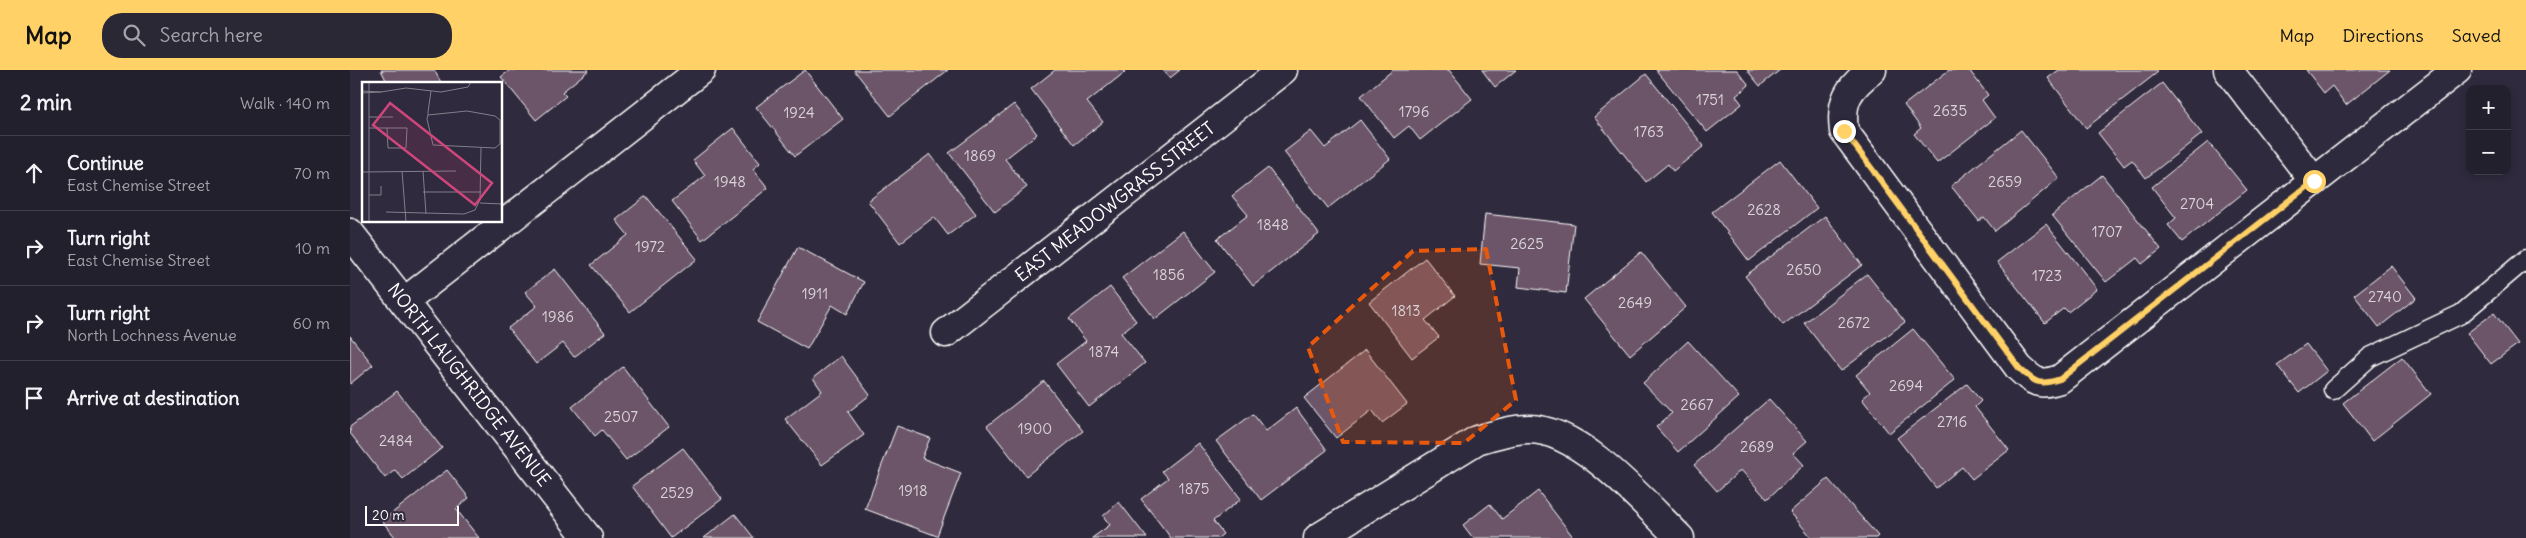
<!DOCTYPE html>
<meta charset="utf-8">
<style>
:root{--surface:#23202e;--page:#2b2836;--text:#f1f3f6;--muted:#a3a3aa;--line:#403e4a;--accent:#ffd166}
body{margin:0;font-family:Delius,sans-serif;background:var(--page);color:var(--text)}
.controls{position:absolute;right:15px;top:15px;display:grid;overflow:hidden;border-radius:10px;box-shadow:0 2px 8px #0003}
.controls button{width:45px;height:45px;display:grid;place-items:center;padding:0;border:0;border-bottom:1px solid var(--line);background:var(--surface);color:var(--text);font:25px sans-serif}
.scale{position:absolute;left:15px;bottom:12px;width:94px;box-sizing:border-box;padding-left:5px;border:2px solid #fff;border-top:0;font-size:14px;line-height:18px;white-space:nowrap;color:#fff;-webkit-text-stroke:4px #2f2a3d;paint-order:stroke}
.stop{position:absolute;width:15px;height:15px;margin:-11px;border:4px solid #ffd166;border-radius:50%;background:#fff}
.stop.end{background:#ffd166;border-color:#fff;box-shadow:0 1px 5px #0008}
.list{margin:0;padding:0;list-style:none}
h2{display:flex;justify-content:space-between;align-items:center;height:65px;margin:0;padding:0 20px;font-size:21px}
h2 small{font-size:16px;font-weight:400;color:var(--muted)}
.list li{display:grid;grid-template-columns:32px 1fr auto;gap:15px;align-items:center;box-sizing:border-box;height:75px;padding:0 20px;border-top:1px solid var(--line)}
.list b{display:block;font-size:19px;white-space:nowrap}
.list p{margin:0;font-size:16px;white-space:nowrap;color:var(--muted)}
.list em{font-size:16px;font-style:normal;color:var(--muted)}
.icon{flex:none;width:28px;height:28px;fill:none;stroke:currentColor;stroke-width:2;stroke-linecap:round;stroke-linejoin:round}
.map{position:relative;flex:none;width:2176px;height:468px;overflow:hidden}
header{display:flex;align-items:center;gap:30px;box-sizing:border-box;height:70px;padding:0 25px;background:var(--accent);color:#111}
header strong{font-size:24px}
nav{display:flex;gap:28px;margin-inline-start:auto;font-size:18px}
.search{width:350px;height:45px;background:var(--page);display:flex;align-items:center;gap:12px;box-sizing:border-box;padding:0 18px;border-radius:20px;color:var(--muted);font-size:19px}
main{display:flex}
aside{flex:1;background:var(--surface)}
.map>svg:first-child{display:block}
.building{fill:#6c5569;stroke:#fff}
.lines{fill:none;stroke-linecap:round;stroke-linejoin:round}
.lane-casing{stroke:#fff;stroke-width:21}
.street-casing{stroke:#fff;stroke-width:31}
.lane{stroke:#2f2a3d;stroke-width:18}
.street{stroke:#2f2a3d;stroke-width:28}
.route{stroke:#ffd166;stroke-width:6}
.marked{fill:#e8590c;fill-opacity:0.2;stroke:#e8590c;stroke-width:4;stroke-dasharray:10 6;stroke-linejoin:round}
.labels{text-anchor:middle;stroke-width:5;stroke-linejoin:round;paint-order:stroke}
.number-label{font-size:15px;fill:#dad4da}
.street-label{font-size:18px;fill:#fff;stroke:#2f2a3d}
.inset-road{fill:none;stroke:#827f8b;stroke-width:1}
.view{fill:#ce467c;fill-opacity:0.15;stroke:#ce467c;stroke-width:2.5}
.inset-edge{fill:none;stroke:#fff;stroke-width:2.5}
</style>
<header>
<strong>Map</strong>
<div class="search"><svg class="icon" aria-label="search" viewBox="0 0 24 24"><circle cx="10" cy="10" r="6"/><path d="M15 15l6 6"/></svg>Search here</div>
<nav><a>Map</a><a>Directions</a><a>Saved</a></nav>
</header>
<main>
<aside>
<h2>2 min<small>Walk · 140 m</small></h2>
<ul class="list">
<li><svg class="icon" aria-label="ahead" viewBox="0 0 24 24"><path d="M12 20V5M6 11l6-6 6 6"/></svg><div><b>Continue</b><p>East Chemise Street</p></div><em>70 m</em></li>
<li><svg class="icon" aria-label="right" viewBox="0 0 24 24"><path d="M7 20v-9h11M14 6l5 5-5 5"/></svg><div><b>Turn right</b><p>East Chemise Street</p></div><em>10 m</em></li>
<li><svg class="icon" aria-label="right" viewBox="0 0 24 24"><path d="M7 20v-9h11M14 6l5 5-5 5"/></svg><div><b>Turn right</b><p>North Lochness Avenue</p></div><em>60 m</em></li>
<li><svg class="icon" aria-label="arrive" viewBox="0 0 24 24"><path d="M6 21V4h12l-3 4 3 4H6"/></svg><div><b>Arrive at destination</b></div></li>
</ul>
</aside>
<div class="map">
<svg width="2176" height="468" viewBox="0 0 2176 468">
<rect width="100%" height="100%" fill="#2f2a3d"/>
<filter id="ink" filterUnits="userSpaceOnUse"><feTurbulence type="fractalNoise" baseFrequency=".02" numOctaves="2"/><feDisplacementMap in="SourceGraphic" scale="10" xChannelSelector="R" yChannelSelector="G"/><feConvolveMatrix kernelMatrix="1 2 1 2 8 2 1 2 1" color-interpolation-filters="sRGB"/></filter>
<g filter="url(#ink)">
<g class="building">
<path d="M31 0H84L92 14H29L36 10Z"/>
<path d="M160 0H239L212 22 216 26 186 50 151 7Z"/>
<path d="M455 0 493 49 445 86 406 37Z"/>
<path d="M504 0H598L540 46Z"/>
<path d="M705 0H773L775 2 737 32 753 52 724 75 681 19Z"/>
<path d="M813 0H830L820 8Z"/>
<path d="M1043 0H1099L1122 29 1070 70 1059 56 1044 68 1011 26Z"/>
<path d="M1132 0H1166L1145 17Z"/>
<path d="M1306 0H1387L1399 15 1386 26 1392 34 1357 62Z"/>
<path d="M1397 0H1430L1410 16Z"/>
<path d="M1599 0H1619L1638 25 1632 30 1645 48 1587 93 1564 64 1571 58 1554 35Z"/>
<path d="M1709 0H1807L1808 2 1736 58 1698 8Z"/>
<path d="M1956 0H2040L1996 35 1982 16 1974 23Z"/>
<path d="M1296 4 1354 76 1323 101 1318 94 1296 112 1244 47Z"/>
<path d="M1812 13 1852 64 1796 108 1782 90 1774 96 1748 63Z"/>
<path d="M664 34 687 64 655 89 677 117 645 142 599 83Z"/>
<path d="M1010 50 1040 89 978 138 934 82 961 61 975 78Z"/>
<path d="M383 58 410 93 403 99 418 118 352 170 322 131 355 106 343 90Z"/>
<path d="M1671 60 1709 108 1645 161 1634 147 1629 151 1601 116Z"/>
<path d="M1858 72 1897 120 1832 172 1818 155 1826 148 1802 117Z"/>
<path d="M580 84 626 144 598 165 584 147 550 173 518 131Z"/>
<path d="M1430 90 1467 138 1399 191 1362 142Z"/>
<path d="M918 98 969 164 903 216 867 169 898 145 882 126Z"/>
<path d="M1752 105 1811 179 1792 194 1787 188 1756 212 1702 145Z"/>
<path d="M296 126 347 189 280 242 241 195 278 165 266 150Z"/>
<path d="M1135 144 1224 154 1216 223 1168 217 1170 198 1130 194Z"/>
<path d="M1475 146 1512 195 1433 255 1395 206Z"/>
<path d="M1696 154 1747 219 1718 242 1714 238 1695 253 1647 192Z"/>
<path d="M833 161 865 202 805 249 772 208Z"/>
<path d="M448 177 514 212 497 244 482 235 457 279 407 252Z"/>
<path d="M1291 182 1336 237 1280 285 1234 229Z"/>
<path d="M1075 188 1105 226 1075 250 1089 267 1062 288 1019 232Z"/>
<path d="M2041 196 2066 228 2029 257 2004 225Z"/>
<path d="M205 199 255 263 224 287 213 273 186 294 158 258 187 236 175 222Z"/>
<path d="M1517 204 1555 252 1491 301 1454 253Z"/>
<path d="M760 217 786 251 771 263 795 293 739 337 706 294 736 271 719 249Z"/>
<path d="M2144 243 2168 274 2141 294 2117 263Z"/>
<path d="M1563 259 1605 310 1539 363 1512 329 1520 322 1506 305Z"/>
<path d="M0 266 23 295 0 314Z"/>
<path d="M1338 271 1389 327 1328 382 1306 357 1322 343 1293 313Z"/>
<path d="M1956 274 1977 301 1949 323 1927 295Z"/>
<path d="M1015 280 1057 334 1032 353 1022 340 986 368 954 328Z"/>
<path d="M491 286 520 325 498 342 514 365 472 395 435 349 472 321 463 308Z"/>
<path d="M2052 287 2081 324 2022 371 1993 333Z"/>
<path d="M273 297 319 357 276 390 252 360 245 366 222 337Z"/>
<path d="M694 311 733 361 676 406 637 356Z"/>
<path d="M1617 314 1631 331 1625 337 1659 380 1622 409 1612 397 1586 418 1547 368Z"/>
<path d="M47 321 92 378 53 409 45 400 35 408 0 363V357Z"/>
<path d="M1419 329 1457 371 1443 383 1454 395 1417 429 1391 400 1367 421 1344 395Z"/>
<path d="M946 338 977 380 911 430 866 371 903 344 916 361Z"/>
<path d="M547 356 580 368 572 388 611 403 587 466 515 439Z"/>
<path d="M848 373 891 429 863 451 873 464 868 468H821L791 429 818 408 812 401Z"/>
<path d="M333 378 372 429 321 468 282 416Z"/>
<path d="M97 400 119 428 106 439 129 468H46L32 451Z"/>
<path d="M1478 409 1528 466 1526 468H1462L1440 442Z"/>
<path d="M1188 421 1224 468H1123L1113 455 1140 434 1152 449Z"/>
<path d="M769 432 797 468H742L760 455 753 446Z"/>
<path d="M385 444 404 468H354Z"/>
</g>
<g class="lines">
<g class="lane-casing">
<path id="lane" d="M1983 320 2020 287 2111 244 2176 189"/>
</g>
<g class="street-casing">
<g id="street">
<path d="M1522 0C1498 18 1490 31 1494 61L1669 298C1685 313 1689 316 1710 309L2107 0"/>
<path d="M1878 0 1964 111"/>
<path d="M0 163 238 468"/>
<path d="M54 232 351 0"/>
<path d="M596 263 933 0"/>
<path d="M968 468 1127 370C1144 365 1161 359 1179 359 1231 359 1294 433 1330 468"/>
</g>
</g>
<use href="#lane" class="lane"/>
<use href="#street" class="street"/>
</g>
</g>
<g class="lines" filter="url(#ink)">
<path class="route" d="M1494 61 1669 298C1685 313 1689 316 1710 309L1964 111"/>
</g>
<path class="marked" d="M1136 179 1166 330 1114 373 993 372 958 277 1063 181Z"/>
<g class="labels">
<g class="number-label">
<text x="1360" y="35">1751</text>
<text x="1600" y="46">2635</text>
<text x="1064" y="47">1796</text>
<text x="449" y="48">1924</text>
<text x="1299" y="67">1763</text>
<text x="630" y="91">1869</text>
<text x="380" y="117">1948</text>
<text x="1655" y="117">2659</text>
<text x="1847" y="139">2704</text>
<text x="1414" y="145">2628</text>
<text x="923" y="160">1848</text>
<text x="1757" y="167">1707</text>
<text x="1177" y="179">2625</text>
<text x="300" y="182">1972</text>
<text x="1454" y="205">2650</text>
<text x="819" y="210">1856</text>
<text x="1697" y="211">1723</text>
<text x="465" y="229">1911</text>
<text x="2035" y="232">2740</text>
<text x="1285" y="238">2649</text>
<text x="1056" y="246">1813</text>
<text x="208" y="252">1986</text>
<text x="1504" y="258">2672</text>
<text x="754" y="287">1874</text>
<text x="1556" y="321">2694</text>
<text x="1347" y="340">2667</text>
<text x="271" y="352">2507</text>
<text x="1602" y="357">2716</text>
<text x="685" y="364">1900</text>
<text x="46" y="376">2484</text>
<text x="1407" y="382">2689</text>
<text x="844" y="424">1875</text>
<text x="563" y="426">1918</text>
<text x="327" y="428">2529</text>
</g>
<g class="street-label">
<text transform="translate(765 132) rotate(-38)" y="6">EAST MEADOWGRASS STREET</text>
<text transform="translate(119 315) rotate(52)" y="6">NORTH LAUGHRIDGE AVENUE</text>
</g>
</g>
<g transform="translate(12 12)">
<rect width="140" height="140" fill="#2f2a3d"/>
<path class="inset-road" d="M7 0V140M0 9 19 10 0 11M19 10 44 6 79 10 106 5 109 0M66 33 105 29 133 34 138 38V62L133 66 71 63 65 37 66 33V30L69 9M7 35H31M7 46H45L44 66H26L25 46M40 89 44 140M61 89 64 132M0 90 94 89M61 110H119M7 113H19V104M118 121 140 122M24 130 102 132 113 128 118 118 119 66"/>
<path class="view" d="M28 21 130 101 113 123 11 43Z"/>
<rect width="140" height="140" class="inset-edge"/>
</g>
</svg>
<div class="controls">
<button>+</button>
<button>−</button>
</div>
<div class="scale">20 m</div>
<div class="stop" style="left:1964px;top:111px"></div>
<div class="stop end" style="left:1494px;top:61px"></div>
</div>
</main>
